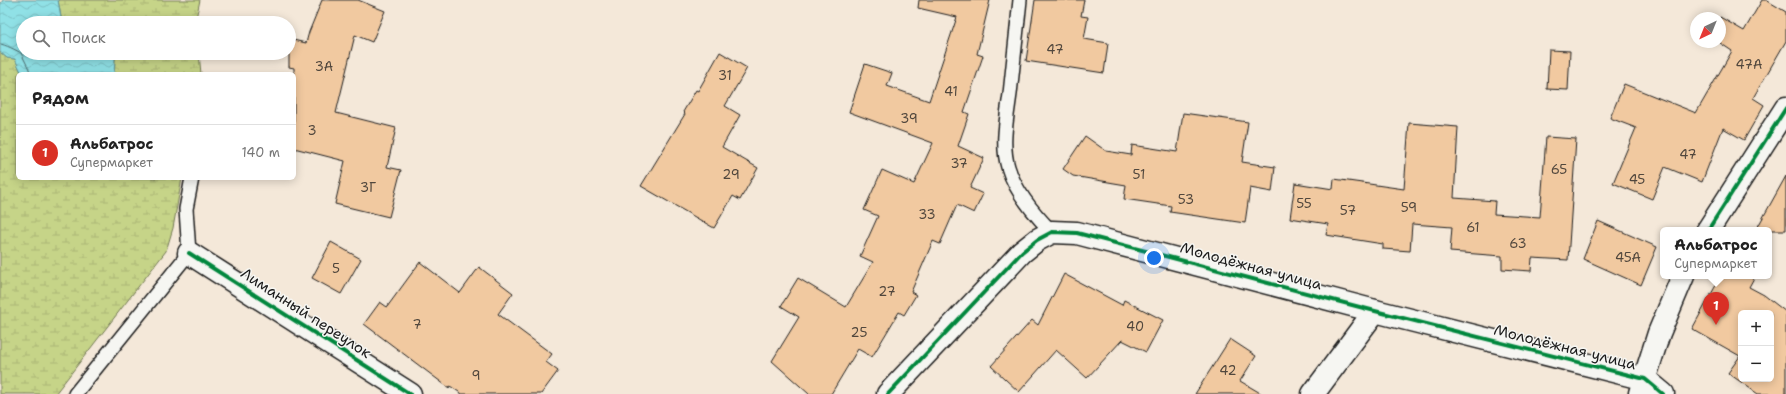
<!DOCTYPE html>
<html lang="ru">
<meta charset="utf-8">
<style>
:root{--surface:#fff;--page:#f2f2f2;--text:#222;--muted:#767676;--line:#e0e0e0;--accent:#d93025}
body{margin:0;font-family:"Shantell Sans",sans-serif;background:var(--page);color:var(--text)}
.controls{position:absolute;right:12px;bottom:12px;display:grid;overflow:hidden;border-radius:6px;box-shadow:0 2px 10px #0003}
.controls button{width:36px;height:36px;display:grid;place-items:center;padding:0;border:0;border-bottom:1px solid var(--line);background:var(--surface);color:var(--text);font:20px sans-serif}
.compass{position:absolute;left:1690px;top:12px;width:36px;height:36px;border-radius:50%;background:var(--surface);box-shadow:0 2px 10px #0003;rotate:223deg}
.you{position:absolute;left:1154px;top:258px;width:14px;height:14px;margin:-10px;border:3px solid #fff;border-radius:50%;background:#1a73e8;box-shadow:0 0 0 6px #1a73e833}
.badge{display:grid;place-items:center;width:26px;height:26px;border-radius:50%;background:var(--accent);color:#fff;font-size:13px;font-weight:700}
.pin{position:absolute;translate:-50% -33px;filter:drop-shadow(0 1px 2px #0008)}
.pin::after{content:'';position:absolute;top:21px;width:14px;height:12px;background:inherit;clip-path:polygon(0 0,100% 0,50% 100%)}
.popup{position:absolute;left:1660px;top:227px;width:112px;height:52px;box-sizing:border-box;display:grid;place-content:center;border-radius:6px;background:var(--surface);filter:drop-shadow(0 1px 3px #0005);font-size:13px;white-space:nowrap;color:var(--muted)}
.popup b{font-size:15px;color:var(--text)}
.popup::after{content:'';position:absolute;left:50%;top:100%;margin-left:-8px;border:8px solid transparent;border-top-color:var(--surface)}
.list{margin:0;padding:0;list-style:none}
h2{display:flex;justify-content:space-between;align-items:center;height:52px;margin:0;padding:0 16px;font-size:17px}
h2 small{font-size:13px;font-weight:400;color:var(--muted)}
.list li{display:grid;grid-template-columns:26px 1fr auto;gap:12px;align-items:center;box-sizing:border-box;height:56px;padding:0 16px;border-top:1px solid var(--line)}
.list b{display:block;font-size:15px;white-space:nowrap}
.list p{margin:0;font-size:13px;white-space:nowrap;color:var(--muted)}
.list em{font-size:13px;font-style:normal;color:var(--muted)}
.icon{flex:none;width:22px;height:22px;fill:none;stroke:currentColor;stroke-width:2;stroke-linecap:round;stroke-linejoin:round}
.map{position:relative;flex:none;width:1786px;height:394px;overflow:hidden}
.search{position:absolute;background:var(--surface);box-shadow:0 2px 10px #0003;left:16px;top:16px;width:280px;height:44px;display:flex;align-items:center;gap:10px;box-sizing:border-box;padding:0 14px;border-radius:22px;color:var(--muted);font-size:15px}
.panel{position:absolute;background:var(--surface);box-shadow:0 2px 10px #0003;left:16px;top:72px;width:280px;height:108px;border-radius:6px}
.map>svg:first-child{display:block}
.wetland{fill:url(#wetland-marsh);stroke:#717852}
.water{fill:url(#water-waves);stroke:#629295}
.lines{fill:none;stroke-linecap:round;stroke-linejoin:round}
.shore{stroke:#4a6b6d;stroke-width:1}
.building{fill:#f1c9a0;stroke:#1c1c1c;fill-rule:evenodd}
.service-casing{stroke:#1c1c1c;stroke-width:16}
.minor-casing{stroke:#1c1c1c;stroke-width:25}
.service{stroke:#f6f6f2;stroke-width:13}
.minor{stroke:#f6f6f2;stroke-width:22}
.cycleway-casing{stroke:#f6f6f2;stroke-width:6}
.cycleway{stroke:#00873e;stroke-width:4}
.labels{text-anchor:middle;stroke-width:3;stroke-linejoin:round;paint-order:stroke}
.number-label{font-size:13px;fill:#51473d}
.street-label{font-size:15px;fill:#1c1c1c;stroke:#f6f6f2}
</style>
<div class="map">
<svg width="1786" height="394" viewBox="0 0 1786 394">
<defs>
<pattern id="wetland-marsh" width="20" height="14" patternUnits="userSpaceOnUse"><rect width="20" height="14" fill="#c6d488"/><path d="M1 5h8M5 5V1M11 12h8M15 12V8" fill="none" stroke="#aab575"/></pattern>
<pattern id="water-waves" width="16" height="10" patternUnits="userSpaceOnUse"><rect width="16" height="10" fill="#90e1e6"/><path d="M0 5q4-4 8 0t8 0" fill="none" stroke="#7cc0c5"/></pattern>
</defs>
<rect width="100%" height="100%" fill="#f4e8d9"/>
<filter id="ink" filterUnits="userSpaceOnUse"><feTurbulence type="fractalNoise" baseFrequency=".025" numOctaves="2"/><feDisplacementMap in="SourceGraphic" scale="8" xChannelSelector="R" yChannelSelector="G"/><feConvolveMatrix kernelMatrix="1 2 1 2 8 2 1 2 1" color-interpolation-filters="sRGB"/></filter>
<g filter="url(#ink)">
<g class="wetland">
<path d="M58 0H200L195 23H111L103 17 96 23H62Z"/>
<path d="M0 52 7 58 15 59 22 74H18V178H182L173 228 166 251 55 394H0Z"/>
<path d="M113 53H199L201 74H114L115 59Z"/>
</g>
<path class="water" d="M3 0H58L62 23H23V53H113L115 59 114 74H22L15 59 7 58 0 52V5Z"/>
<g class="lines">
<path class="shore" d="M0 44C4 44 18 51 21 53L29 69 30 74"/>
</g>
<g class="building">
<path d="M322 0H358L385 11 372 42 355 35 336 113 396 128 387 167 401 170 389 217 335 204 345 161 294 148V68L289 67V39L306 43 309 32Z"/>
<path d="M919 0H990L977 54 983 56 964 112 969 114 958 146 984 158 970 188 983 194 974 213 957 205 940 244 933 241 911 292 916 295 904 315 899 312 872 357 858 349 831 394H809L772 361 799 317 781 306 798 278 846 307 873 262 860 256 878 216 864 210 882 170 914 184 933 143 849 112 865 64 892 73 887 86 929 101 957 17 918 8Z"/>
<path d="M1035 0H1084L1081 16 1088 17 1084 39 1108 43 1104 73 1026 61Z"/>
<path d="M1762 0H1766L1786 12V41L1753 98 1764 105 1744 140 1723 128 1702 182 1665 167 1652 199 1613 183 1636 128 1610 118 1624 84 1696 113 1732 51 1720 43V17L1744 31Z"/>
<path d="M1549 50 1570 51 1568 90 1547 89Z"/>
<path d="M720 52 747 68 725 106 740 115 722 147 758 168 740 200 733 196 714 228 641 186 685 114 683 112 696 90 698 91Z"/>
<path d="M1183 113 1248 122 1242 162 1275 167 1272 192 1250 188 1245 223 1170 212 1171 206 1124 199 1126 185 1073 176 1063 169 1085 136 1106 151 1131 155 1132 145 1177 152Z"/>
<path d="M1409 123 1458 127 1454 198 1495 201 1494 214 1540 217 1546 137 1576 139 1568 260 1532 258 1531 271 1502 269V256L1450 252 1452 227 1412 224 1410 251 1383 249V244L1326 235 1328 224 1290 218 1295 183 1333 189 1334 179 1404 189Z"/>
<path d="M1786 176V230H1756Z"/>
<path d="M1598 221 1657 247 1641 285 1583 259Z"/>
<path d="M331 242 361 259 341 294 312 278Z"/>
<path d="M420 262 460 293 479 267 513 293 498 314 552 354 546 362 558 371 541 394H462L450 386 449 388 364 324 380 302 387 307Z"/>
<path d="M1064 274 1122 305 1124 300 1163 320 1146 352 1122 340 1087 378 1056 350 1019 392 991 366 1032 320 1038 325Z"/>
<path d="M1721 276H1755L1749 287 1764 295 1786 312V394H1758L1728 373 1740 356 1692 329ZM1741 313H1771V379H1741Z"/>
<path d="M1230 339 1256 356 1240 381 1262 394H1195Z"/>
</g>
<g class="lines">
<g class="service-casing">
<g id="service">
<path d="M1020 0C1017 31 1013 63 1010 94 1007 117 1001 144 1008 167 1015 191 1034 214 1052 232"/>
<path d="M75 394 189 253 186 209 192 178"/>
</g>
</g>
<g class="minor-casing">
<g id="minor">
<path d="M1708 230 1786 108"/>
<path d="M189 253 410 394"/>
<path d="M1640 393 1659 333 1683 276"/>
<path d="M888 394 1022 252 1037 240 1052 232 1077 233 1375 311 1645 379 1663 394"/>
<path d="M1313 394 1375 311"/>
</g>
</g>
<use href="#service" class="service"/>
<use href="#minor" class="minor"/>
<g class="cycleway-casing">
<g id="cycleway">
<path d="M1708 230 1786 108"/>
<path d="M189 253 410 394"/>
<path d="M888 394 1022 252 1037 240 1052 232 1077 233 1375 311 1645 379 1663 394"/>
</g>
</g>
<use href="#cycleway" class="cycleway"/>
</g>
</g>
<g class="labels">
<g class="number-label">
<text x="1055" y="54">47</text>
<text x="1749" y="69">47А</text>
<text x="324" y="71">3А</text>
<text x="725" y="80">31</text>
<text x="951" y="96">41</text>
<text x="909" y="123">39</text>
<text x="312" y="135">3</text>
<text x="1688" y="159">47</text>
<text x="959" y="168">37</text>
<text x="1559" y="174">65</text>
<text x="731" y="179">29</text>
<text x="1139" y="179">51</text>
<text x="1637" y="184">45</text>
<text x="368" y="192">3Г</text>
<text x="1186" y="204">53</text>
<text x="1304" y="208">55</text>
<text x="1409" y="212">59</text>
<text x="1348" y="215">57</text>
<text x="927" y="219">33</text>
<text x="1473" y="232">61</text>
<text x="1518" y="248">63</text>
<text x="1628" y="262">45А</text>
<text x="336" y="273">5</text>
<text x="887" y="296">27</text>
<text x="417" y="329">7</text>
<text x="1135" y="331">40</text>
<text x="859" y="337">25</text>
<text x="1228" y="375">42</text>
<text x="476" y="380">9</text>
</g>
<g class="street-label">
<text transform="translate(1251 266) rotate(15)" y="5">Молодёжная улица</text>
<text transform="translate(306 313) rotate(33)" y="5">Лиманный переулок</text>
<text transform="translate(1565 347) rotate(14)" y="5">Молодёжная улица</text>
</g>
</g>
</svg>
<div class="controls">
<button>+</button>
<button>−</button>
</div>
<svg class="compass" viewBox="-18 -18 36 36"><path d="M0-13l5 13h-10z" fill="#e53935"/><path d="M0 13l5-13h-10z" fill="#767676"/></svg>
<div class="you"></div>
<div class="pin badge" style="left:1716px;top:325px">1</div>
<div class="popup"><b>Альбатрос</b>Супермаркет</div>
<div class="search"><svg class="icon" aria-label="search" viewBox="0 0 24 24"><circle cx="10" cy="10" r="6"/><path d="M15 15l6 6"/></svg>Поиск</div>
<section class="panel">
<h2>Рядом<small></small></h2>
<ul class="list">
<li><span class="badge">1</span><div><b>Альбатрос</b><p>Супермаркет</p></div><em>140 m</em></li>
</ul>
</section>
</div>
